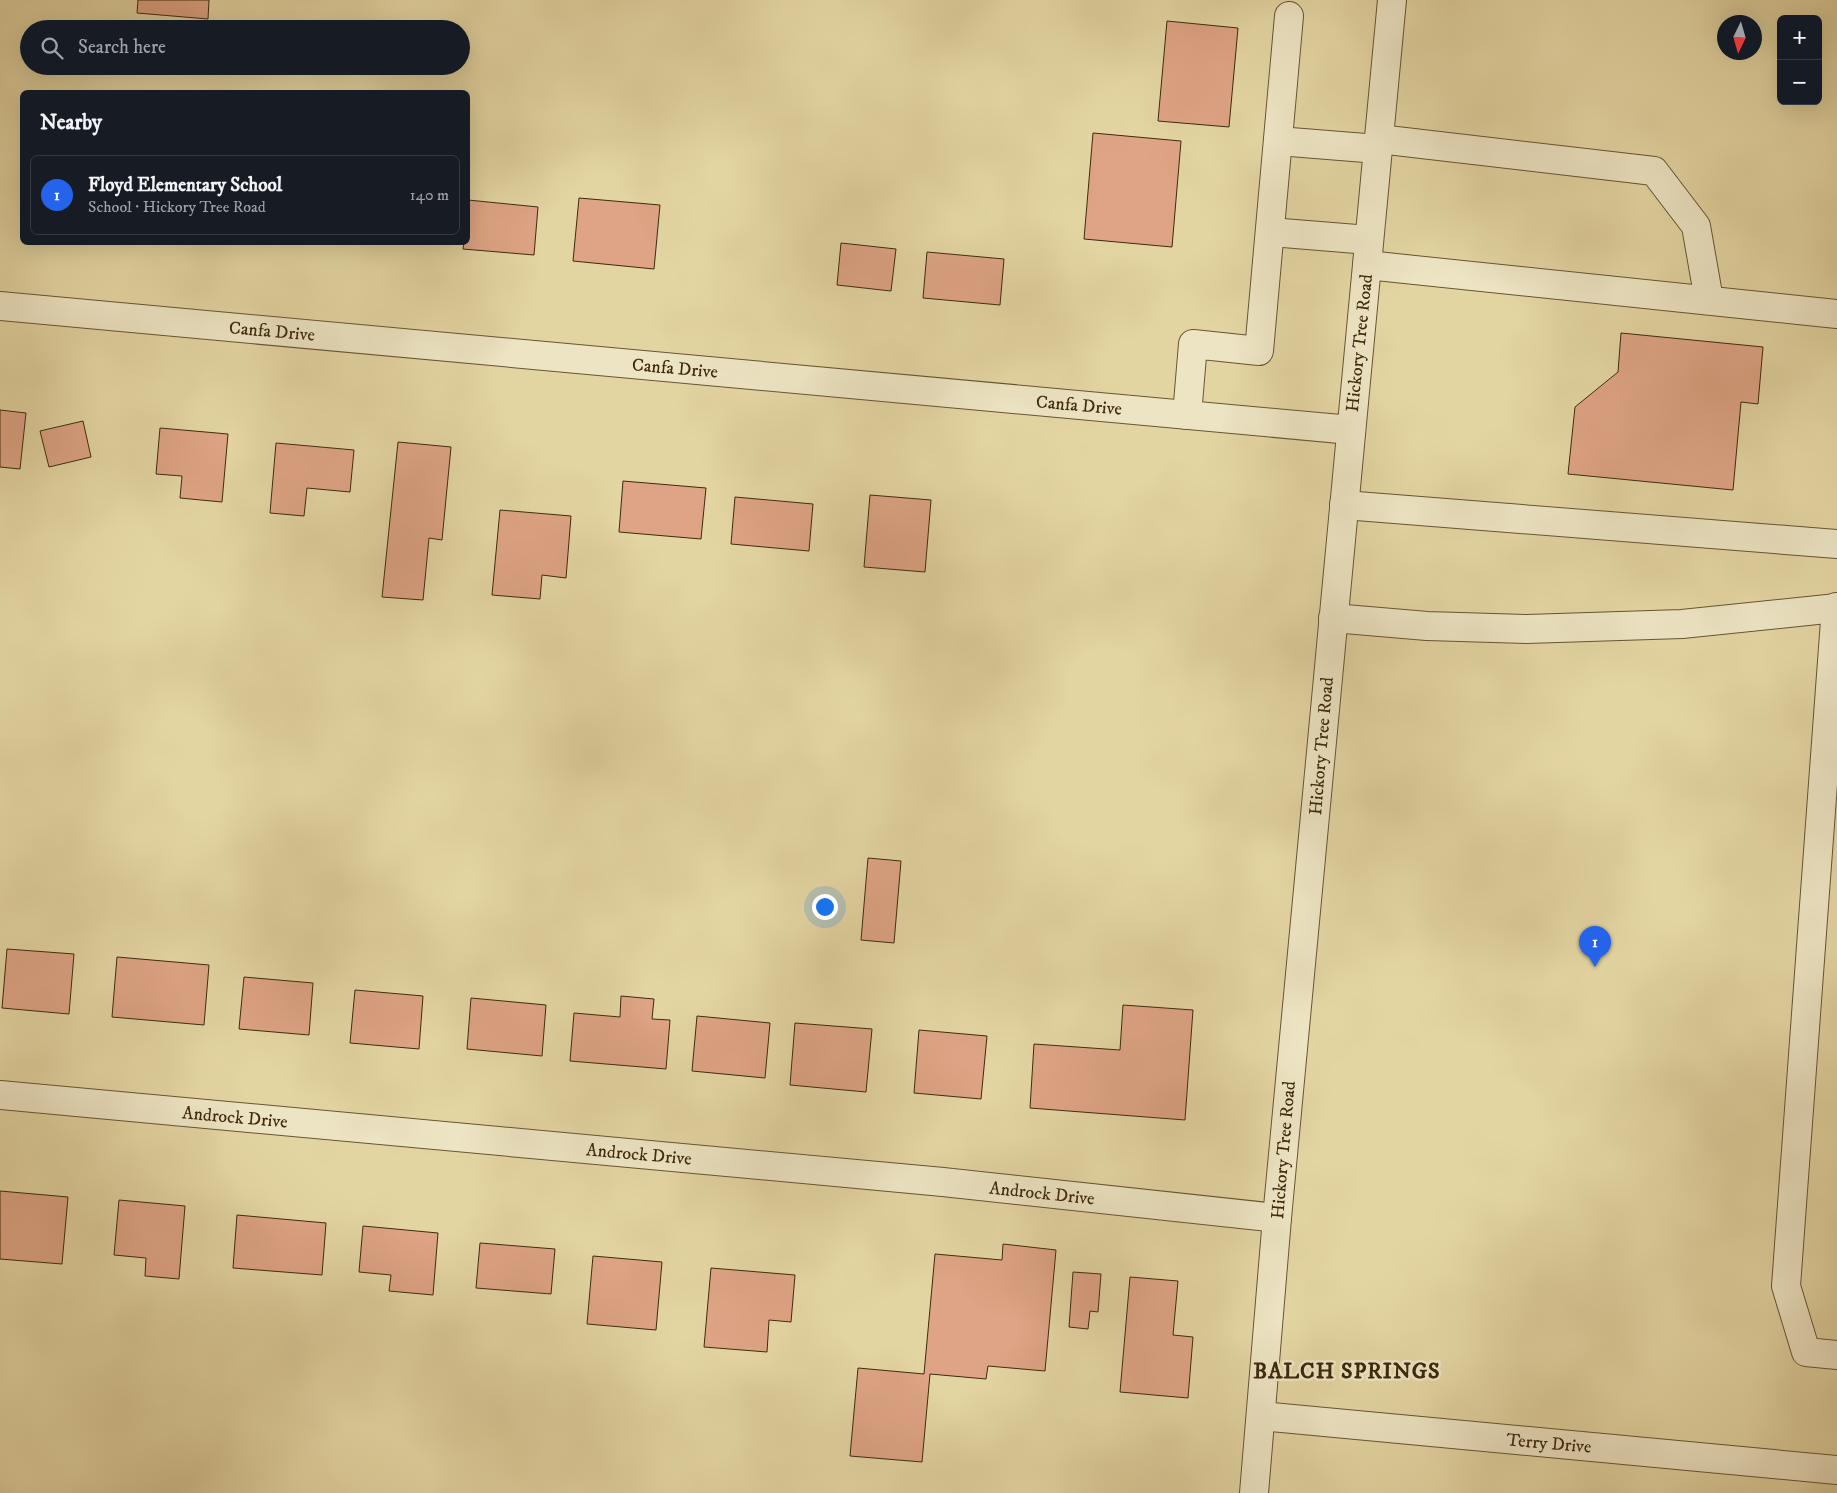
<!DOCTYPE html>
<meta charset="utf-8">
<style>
:root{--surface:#171b24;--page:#20242c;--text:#f1f3f6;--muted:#9ea1a6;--line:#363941;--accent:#2563eb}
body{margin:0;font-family:"IM FELL DW Pica",serif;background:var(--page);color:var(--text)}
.controls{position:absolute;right:15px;top:15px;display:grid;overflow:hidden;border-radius:8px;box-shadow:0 5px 20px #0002}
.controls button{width:45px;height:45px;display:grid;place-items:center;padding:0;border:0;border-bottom:1px solid var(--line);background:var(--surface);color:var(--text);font:25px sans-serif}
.compass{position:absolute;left:1717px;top:15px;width:45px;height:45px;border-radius:50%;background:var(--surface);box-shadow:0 5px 20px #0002;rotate:185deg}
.you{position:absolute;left:824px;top:906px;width:18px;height:18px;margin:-12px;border:4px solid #fff;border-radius:50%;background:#1a73e8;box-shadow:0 0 0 8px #1a73e833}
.badge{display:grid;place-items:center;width:32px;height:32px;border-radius:50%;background:var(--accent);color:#fff;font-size:16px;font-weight:700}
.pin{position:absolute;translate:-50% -41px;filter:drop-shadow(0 1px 2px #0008)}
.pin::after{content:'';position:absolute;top:26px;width:18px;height:15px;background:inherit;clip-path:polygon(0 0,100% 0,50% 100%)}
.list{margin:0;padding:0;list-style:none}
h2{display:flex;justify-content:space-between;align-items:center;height:65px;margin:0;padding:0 20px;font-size:21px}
h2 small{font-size:16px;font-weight:400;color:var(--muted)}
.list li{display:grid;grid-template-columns:32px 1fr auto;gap:15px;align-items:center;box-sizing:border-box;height:80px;margin:0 10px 10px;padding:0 10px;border:1px solid var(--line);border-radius:8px}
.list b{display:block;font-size:19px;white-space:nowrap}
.list p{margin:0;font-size:16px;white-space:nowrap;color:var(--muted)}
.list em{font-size:16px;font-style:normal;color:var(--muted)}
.icon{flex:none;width:28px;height:28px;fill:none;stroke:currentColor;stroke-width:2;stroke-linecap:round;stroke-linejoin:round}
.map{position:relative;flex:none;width:1837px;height:1493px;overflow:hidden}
.search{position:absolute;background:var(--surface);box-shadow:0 5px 20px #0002;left:20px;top:20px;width:450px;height:55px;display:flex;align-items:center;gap:12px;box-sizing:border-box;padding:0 18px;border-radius:28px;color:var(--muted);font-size:19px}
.panel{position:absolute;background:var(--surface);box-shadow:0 5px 20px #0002;left:20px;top:90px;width:450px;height:155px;border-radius:8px}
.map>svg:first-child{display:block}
.building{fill:#dea485;stroke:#3e2a0d}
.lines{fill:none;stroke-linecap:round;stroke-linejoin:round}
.minor-casing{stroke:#675532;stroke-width:30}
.minor{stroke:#ede4c3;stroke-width:28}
.labels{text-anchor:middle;stroke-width:5;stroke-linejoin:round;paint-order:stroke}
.street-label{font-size:18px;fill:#3e2a0d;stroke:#ede4c3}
.district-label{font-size:22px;font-weight:bold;letter-spacing:1px;fill:#3e2a0d;stroke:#ede4c3}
</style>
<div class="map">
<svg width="1837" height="1493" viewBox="0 0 1837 1493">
<rect width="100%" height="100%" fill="#e3d5a2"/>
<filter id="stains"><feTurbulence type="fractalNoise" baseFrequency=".004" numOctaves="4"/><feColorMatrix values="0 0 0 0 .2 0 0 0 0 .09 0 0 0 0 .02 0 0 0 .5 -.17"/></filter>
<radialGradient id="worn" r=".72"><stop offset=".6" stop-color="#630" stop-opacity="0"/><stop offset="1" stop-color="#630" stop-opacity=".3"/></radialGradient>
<g class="building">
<path d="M138 0H209L208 19 137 13Z"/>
<path d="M1167 21 1238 28 1229 127 1158 121Z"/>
<path d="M1093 133 1181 141 1172 247 1084 239Z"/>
<path d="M579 198 660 205 654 269 573 261Z"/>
<path d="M468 200 538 207 534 255 463 249 464 242H468Z"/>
<path d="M841 243 896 249 891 291 837 285Z"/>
<path d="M927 252 1004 259 1000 305 923 298Z"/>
<path d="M1621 333 1763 347 1758 404 1741 402 1733 490 1568 474 1575 407 1618 372Z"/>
<path d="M0 410 26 413 20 469 0 467Z"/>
<path d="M83 421 91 457 49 467 40 431Z"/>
<path d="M160 428 228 434 222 502 180 498 182 476 156 474Z"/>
<path d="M398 442 451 447 442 540 429 538 423 600 382 597Z"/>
<path d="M276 443 354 450 350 492 307 488 304 516 270 513Z"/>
<path d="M623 481 706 488 701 539 619 532Z"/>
<path d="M870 495 931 500 925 572 864 567Z"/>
<path d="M735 497 813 504 809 551 731 544Z"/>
<path d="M500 510 571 516 566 578 542 575 540 599 492 595Z"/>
<path d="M868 858 901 861 894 943 861 940Z"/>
<path d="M7 949 74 954 69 1014 2 1008Z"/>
<path d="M117 957 209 965 204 1025 112 1017Z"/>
<path d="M244 977 313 983 309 1035 239 1029Z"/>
<path d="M355 990 423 996 419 1049 350 1043Z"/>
<path d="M621 996 654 999 652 1019 670 1020 666 1069 570 1061 574 1013 620 1017Z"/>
<path d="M471 998 546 1005 542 1056 467 1049Z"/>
<path d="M1123 1005 1193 1010 1185 1120 1030 1108 1034 1044 1120 1050Z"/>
<path d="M697 1016 770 1023 765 1078 692 1071Z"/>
<path d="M795 1023 872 1029 866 1092 790 1085Z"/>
<path d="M919 1030 987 1036 981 1099 914 1093Z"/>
<path d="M0 1191 68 1197 62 1264 0 1259Z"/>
<path d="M119 1200 185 1206 179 1279 145 1276 146 1258 114 1255Z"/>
<path d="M237 1215 326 1223 322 1275 233 1268Z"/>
<path d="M363 1226 438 1233 433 1295 389 1291 391 1275 359 1272Z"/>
<path d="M480 1243 555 1249 551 1294 476 1288Z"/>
<path d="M1003 1244 1056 1250 1045 1371 988 1366 986 1379 930 1374 922 1462 850 1456 858 1368 924 1374 935 1254 1002 1260Z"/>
<path d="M593 1256 662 1262 656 1330 587 1324Z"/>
<path d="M711 1268 795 1275 791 1322 769 1320 767 1352 704 1347Z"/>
<path d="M1073 1272 1101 1274 1098 1312 1090 1311 1088 1329 1069 1327Z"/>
<path d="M1130 1277 1178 1281 1173 1335 1193 1337 1188 1398 1120 1392Z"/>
</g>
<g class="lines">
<g class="minor-casing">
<g id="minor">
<path d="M1379 139 1654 171 1696 226 1709 300"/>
<path d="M1278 141 1378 149"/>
<path d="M1270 232 1369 240"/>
<path d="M1367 265 1837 314"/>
<path d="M0 306 1351 430"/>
<path d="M1187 415 1193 344 1259 351 1289 16"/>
<path d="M1344 505 1837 544"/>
<path d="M1836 607 1786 1286 1806 1352 1837 1355"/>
<path d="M1333 618 1427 626 1527 629 1682 624 1837 608"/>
<path d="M0 1095 943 1182 1277 1218"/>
<path d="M1261 1416 1837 1470"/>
<path d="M1254 1493 1277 1218 1392 0"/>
</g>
</g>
<use href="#minor" class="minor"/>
</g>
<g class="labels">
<g class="street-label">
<text transform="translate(272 331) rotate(5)" y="6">Canfa Drive</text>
<text transform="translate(1359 343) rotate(-84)" y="6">Hickory Tree Road</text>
<text transform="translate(675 368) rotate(5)" y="6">Canfa Drive</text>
<text transform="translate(1079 405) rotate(5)" y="6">Canfa Drive</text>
<text transform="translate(1321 746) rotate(-85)" y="6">Hickory Tree Road</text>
<text transform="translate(235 1117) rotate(5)" y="6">Androck Drive</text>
<text transform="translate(1283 1150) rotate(-85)" y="6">Hickory Tree Road</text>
<text transform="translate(639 1154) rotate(5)" y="6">Androck Drive</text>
<text transform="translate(1042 1193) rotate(6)" y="6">Androck Drive</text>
<text transform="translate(1549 1443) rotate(5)" y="6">Terry Drive</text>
</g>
<g class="district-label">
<text x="1347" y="1378">BALCH SPRINGS</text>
</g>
</g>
<rect width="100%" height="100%" filter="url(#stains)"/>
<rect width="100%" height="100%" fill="url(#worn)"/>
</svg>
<div class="controls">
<button>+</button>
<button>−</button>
</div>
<svg class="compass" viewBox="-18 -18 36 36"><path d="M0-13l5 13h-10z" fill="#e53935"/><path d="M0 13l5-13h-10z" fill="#9ea1a6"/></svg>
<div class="you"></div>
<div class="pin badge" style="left:1595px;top:967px">1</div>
<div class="search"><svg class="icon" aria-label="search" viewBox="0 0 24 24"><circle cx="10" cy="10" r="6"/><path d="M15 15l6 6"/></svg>Search here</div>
<section class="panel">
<h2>Nearby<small></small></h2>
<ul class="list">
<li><span class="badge">1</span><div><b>Floyd Elementary School</b><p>School · Hickory Tree Road</p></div><em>140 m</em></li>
</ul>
</section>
</div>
